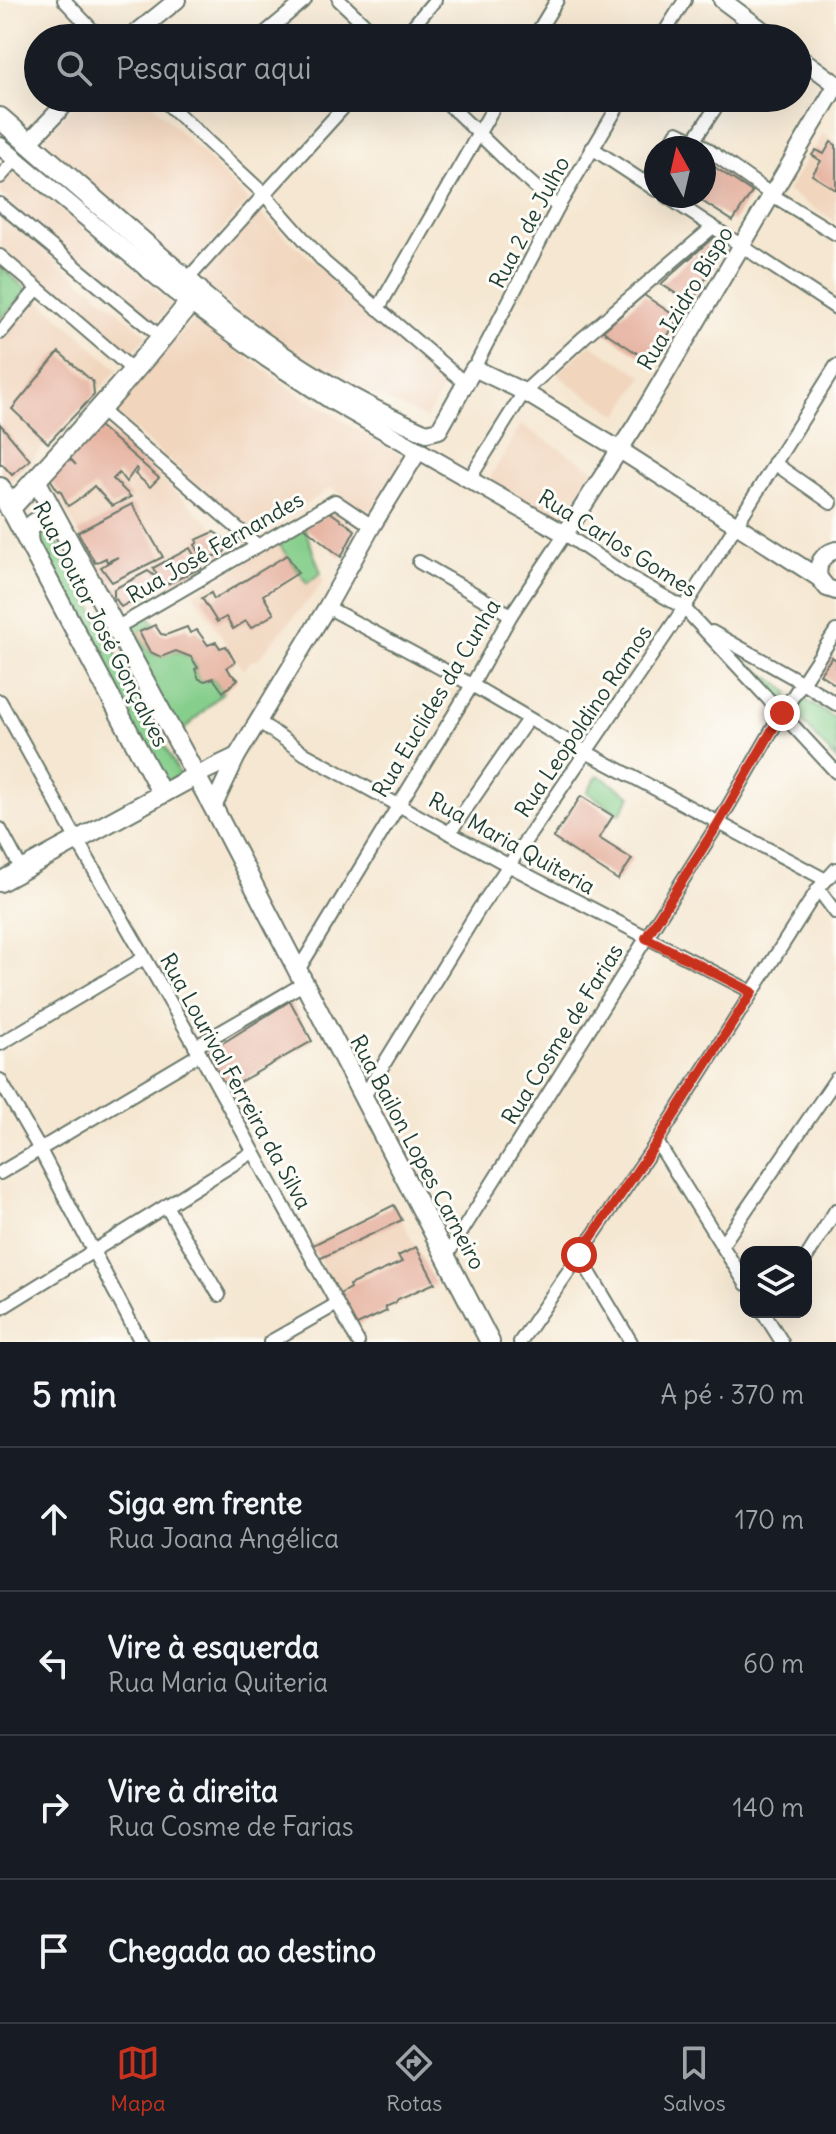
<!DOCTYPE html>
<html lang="pt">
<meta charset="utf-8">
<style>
:root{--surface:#171b24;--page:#20242c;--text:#f1f3f6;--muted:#9ea1a6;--line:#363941;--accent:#c8321e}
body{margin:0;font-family:Delius,sans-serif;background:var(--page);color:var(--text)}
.controls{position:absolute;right:24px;bottom:24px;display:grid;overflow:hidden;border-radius:16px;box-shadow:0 8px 32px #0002}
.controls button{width:72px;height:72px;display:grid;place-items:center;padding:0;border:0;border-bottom:2px solid var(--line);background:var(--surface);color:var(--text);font:40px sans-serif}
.compass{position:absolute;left:644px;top:136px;width:72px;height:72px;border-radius:50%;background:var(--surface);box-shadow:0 8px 32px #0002;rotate:352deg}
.stop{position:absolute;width:24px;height:24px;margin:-18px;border:6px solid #c8321e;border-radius:50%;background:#fff}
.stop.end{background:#c8321e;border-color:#fff;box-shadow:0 2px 8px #0008}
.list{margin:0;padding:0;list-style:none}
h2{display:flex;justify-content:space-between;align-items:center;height:104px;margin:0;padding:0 32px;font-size:34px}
h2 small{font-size:26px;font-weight:400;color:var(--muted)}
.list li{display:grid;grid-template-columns:52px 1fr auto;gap:24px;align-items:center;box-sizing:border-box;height:144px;padding:0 32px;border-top:2px solid var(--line)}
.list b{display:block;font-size:30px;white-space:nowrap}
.list p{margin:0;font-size:26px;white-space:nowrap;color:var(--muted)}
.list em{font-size:26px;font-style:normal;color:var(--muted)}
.icon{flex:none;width:44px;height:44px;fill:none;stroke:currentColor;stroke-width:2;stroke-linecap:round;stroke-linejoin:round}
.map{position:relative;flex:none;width:836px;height:1342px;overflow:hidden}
.search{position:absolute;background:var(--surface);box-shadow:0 8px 32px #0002;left:24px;right:24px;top:24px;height:88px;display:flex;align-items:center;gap:20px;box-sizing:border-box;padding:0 28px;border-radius:44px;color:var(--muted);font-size:30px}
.sheet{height:680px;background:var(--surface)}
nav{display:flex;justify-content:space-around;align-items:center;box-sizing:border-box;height:112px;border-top:2px solid var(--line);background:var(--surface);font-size:22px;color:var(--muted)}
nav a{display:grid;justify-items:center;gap:4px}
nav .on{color:var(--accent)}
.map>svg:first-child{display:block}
.built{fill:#f1d5bd}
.green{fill:#85ce8b;stroke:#528660;stroke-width:2}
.building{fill:#e6b2a0}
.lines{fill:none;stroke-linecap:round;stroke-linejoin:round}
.minor-casing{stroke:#6a786b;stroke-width:16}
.tertiary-casing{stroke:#6a786b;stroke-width:20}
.secondary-casing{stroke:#6a786b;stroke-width:22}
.primary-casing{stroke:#6a786b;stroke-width:24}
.minor{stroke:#fff;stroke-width:12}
.tertiary{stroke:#fff;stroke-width:16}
.secondary{stroke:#fff;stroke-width:18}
.primary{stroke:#fff;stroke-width:20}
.route{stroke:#c8321e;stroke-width:10}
.labels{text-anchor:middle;stroke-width:6;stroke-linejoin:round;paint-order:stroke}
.street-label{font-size:22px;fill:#1f3d34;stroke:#fdfcf7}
</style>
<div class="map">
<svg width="836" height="1342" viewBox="0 0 836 1342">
<rect width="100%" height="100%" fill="#fdfcf7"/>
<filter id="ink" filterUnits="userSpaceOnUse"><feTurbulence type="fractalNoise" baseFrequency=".0125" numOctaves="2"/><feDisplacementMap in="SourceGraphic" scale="16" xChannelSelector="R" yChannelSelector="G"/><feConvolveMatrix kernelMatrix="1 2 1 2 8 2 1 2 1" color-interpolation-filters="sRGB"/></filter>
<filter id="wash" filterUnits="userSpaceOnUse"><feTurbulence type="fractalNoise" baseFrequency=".006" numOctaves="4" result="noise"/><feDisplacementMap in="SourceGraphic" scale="32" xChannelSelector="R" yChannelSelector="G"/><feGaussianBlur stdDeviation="1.8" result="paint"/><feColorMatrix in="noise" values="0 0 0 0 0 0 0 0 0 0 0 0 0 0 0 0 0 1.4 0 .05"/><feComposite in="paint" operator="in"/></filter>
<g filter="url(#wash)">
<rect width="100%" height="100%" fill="#f5e7d1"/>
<g class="built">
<path d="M80 98H146L249 200 185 273 43 140Z"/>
<path d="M823 134 836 142V222L787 191Z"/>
<path d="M14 170 174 304 156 323 0 194V189Z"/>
<path d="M258 212 448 381 426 418 298 362 199 280Z"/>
<path d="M0 215 148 335 128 358 0 246Z"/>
<path d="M38 298 118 370 8 484 0 470V340Z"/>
<path d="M194 319 297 393 407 459 371 514 331 488 254 537 109 407Z"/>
<path d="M590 344 643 376 619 415 575 388 557 374Z"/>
<path d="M99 422 233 545 123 612 47 477Z"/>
<path d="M521 425 597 471 565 524 489 479Z"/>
<path d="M304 527 324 582 256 661 253 659 243 670 194 594Z"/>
<path d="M394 1205 437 1287 355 1326 311 1246Z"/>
</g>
<g class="green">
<path d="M0 266 26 289V292L0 320Z"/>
<path d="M49 525 180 775 158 786 30 538 39 530Z"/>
<path d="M304 527 321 573 307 583 278 543Z"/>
<path d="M149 617 155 625 140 632 150 652 161 657 176 651 191 657 198 668 195 670 199 678 205 681 213 678 223 692 177 737 119 631Z"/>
<path d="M738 658 752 665 789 692 786 699 778 700 748 671Z"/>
<path d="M805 700 836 719V760L797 715 796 713 802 701Z"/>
<path d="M598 775 631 796 620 814 587 792Z"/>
</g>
<g id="blocks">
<g class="building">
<path d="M831 142 836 145V190L812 175 821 161 812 155 816 150 824 154Z"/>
<path d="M704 160 752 192 733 221 694 196H704Z"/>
<path d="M716 235 727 242 691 303 661 284Z"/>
<path d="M644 295 678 318 652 363 603 331Z"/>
<path d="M59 352 93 382 94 395 48 443 12 409Z"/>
<path d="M0 424 30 460 12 475 2 464H0Z"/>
<path d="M98 425 159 478 150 487 135 474 138 470 136 468 126 482 119 473 113 479 131 497 112 506 94 486 82 497 68 506 60 490 58 491 49 477 68 457 76 465 68 456Z"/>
<path d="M132 504 163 557 112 582 101 567 118 557 107 562 106 558 95 563 78 532Z"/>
<path d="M330 512 355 530 341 557 304 527Z"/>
<path d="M214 532 222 537 228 547 222 555 207 557 204 560 195 545 198 542 196 540Z"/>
<path d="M190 548 201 568 163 586 153 568Z"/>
<path d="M287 555 298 573 263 595 274 614 251 628 246 621 233 629 226 617 217 622 202 598 211 593 214 599Z"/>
<path d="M148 571 156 577 155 578 159 587 143 600 128 603 121 607 116 599 114 600V589Z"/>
<path d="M155 625 161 634 166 635 187 627 190 633 197 630 208 645 216 642 220 648 226 646 235 662 227 667 231 674 238 679 223 692 213 678 205 681 199 679 195 669 198 668 191 657 176 651 161 657 150 652 139 632Z"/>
<path d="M832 657 836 660V685L820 674Z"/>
<path d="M581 796 613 816 599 838 632 859 618 880 553 838Z"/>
<path d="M290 1001 312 1041 224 1091 202 1056Z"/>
<path d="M394 1205 402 1220 319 1259 311 1246Z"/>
<path d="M416 1247 435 1283 398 1299 395 1303 385 1307 387 1311 355 1326 338 1295 350 1288 349 1285 402 1262 398 1256Z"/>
</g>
</g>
</g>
<g filter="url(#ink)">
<use href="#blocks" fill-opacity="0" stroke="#6a786b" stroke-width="2"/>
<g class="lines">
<g class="minor-casing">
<g id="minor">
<path d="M64 0 100 38"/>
<path d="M339 0 379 38"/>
<path d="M259 38 305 0"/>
<path d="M403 38 435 0"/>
<path d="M534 38 557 0"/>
<path d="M661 38 685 0"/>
<path d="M161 98 264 194 324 262 465 383"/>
<path d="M442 98 514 168 558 207"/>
<path d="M173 109 187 98"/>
<path d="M694 140 722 98"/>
<path d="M592 148 656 190"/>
<path d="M668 148 677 132 694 140 772 195 836 234"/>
<path d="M0 177 16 159"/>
<path d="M646 183 656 167"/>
<path d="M666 196 836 308"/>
<path d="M0 204 162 338"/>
<path d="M0 256 134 371"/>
<path d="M183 284 352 98"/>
<path d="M378 309 499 98"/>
<path d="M0 333 37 289"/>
<path d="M474 368 558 207 623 98"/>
<path d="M100 410 257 545"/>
<path d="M774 463 831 503"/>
<path d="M470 478 524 392 584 337 713 227"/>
<path d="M419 562 511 615"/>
<path d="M327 607 472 685 586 752 826 880"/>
<path d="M116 628 335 501 372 526"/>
<path d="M712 632 803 683 836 704"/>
<path d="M0 701 77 840 200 1054 358 1342"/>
<path d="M258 721 305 754 508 865 752 992"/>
<path d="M0 829 22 870"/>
<path d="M450 832 528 719"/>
<path d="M818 889 836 913"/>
<path d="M297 972 472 685 511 615 565 534 623 573 684 608 836 772"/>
<path d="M0 1044 144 958"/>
<path d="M195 1047 303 984"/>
<path d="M0 1080 39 1148 141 1342"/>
<path d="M363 1098 479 909 684 608 836 366"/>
<path d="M657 1142 746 1284"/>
<path d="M0 1173 200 1054"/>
<path d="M166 1206 219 1295"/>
<path d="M722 1245 836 1079"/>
<path d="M447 1255 718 824 782 713 836 631"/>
<path d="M579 1255 631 1342"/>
<path d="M806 1258 836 1210"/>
<path d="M0 1309 253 1152"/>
<path d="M763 1312 782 1342"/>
<path d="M270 1342 337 1304"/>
<path d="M520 1342 657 1142 818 889 836 869"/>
</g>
</g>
<g class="tertiary-casing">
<g id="tertiary">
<path d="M722 0 773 38"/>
<path d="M130 38 177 0"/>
<path d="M798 56 836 84"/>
<path d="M29 142 71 98"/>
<path d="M0 146 175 292 266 358 332 401 565 534 635 426 836 86"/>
<path d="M199 291C266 347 341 396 422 431L427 433 439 430 474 368 524 392 620 450 819 578 827 588 836 591"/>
<path d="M819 578C816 564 822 554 836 550"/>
<path d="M195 776 237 756"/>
<path d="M213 807 237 756 327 607 372 526 419 450"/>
</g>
</g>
<g class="secondary-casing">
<g id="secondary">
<path d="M36 480 213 807 490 1342"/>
<path d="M10 508 162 794"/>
<path d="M29 543C24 521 44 514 60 525"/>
<path d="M0 882 195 776"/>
</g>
</g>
<g class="primary-casing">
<path id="primary" d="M0 118 199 291C140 367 75 437 10 508L0 488"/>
</g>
<use href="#minor" class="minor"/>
<use href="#tertiary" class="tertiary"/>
<use href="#secondary" class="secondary"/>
<use href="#primary" class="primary"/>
</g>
</g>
<g class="lines" filter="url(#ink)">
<path class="route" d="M579 1255 657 1142 752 992 646 938 718 824 782 713"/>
</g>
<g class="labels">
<g class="street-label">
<text transform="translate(529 222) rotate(-62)" y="8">Rua 2 de Julho</text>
<text transform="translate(685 298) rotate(-59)" y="8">Rua Izidro Bispo</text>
<text transform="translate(618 543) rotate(32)" y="8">Rua Carlos Gomes</text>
<text transform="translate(215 547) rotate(-30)" y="8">Rua José Fernandes</text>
<text transform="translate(101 624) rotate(63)" y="8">Rua Doutor José Gonçalves</text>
<text transform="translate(436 698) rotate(-59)" y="8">Rua Euclides da Cunha</text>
<text transform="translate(583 721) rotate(-56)" y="8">Rua Leopoldino Ramos</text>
<text transform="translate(512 843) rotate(29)" y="8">Rua Maria Quiteria</text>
<text transform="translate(562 1034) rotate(-58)" y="8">Rua Cosme de Farias</text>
<text transform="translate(236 1081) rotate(61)" y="8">Rua Lourival Ferreira da Silva</text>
<text transform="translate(418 1152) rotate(62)" y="8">Rua Bailon Lopes Carneiro</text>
</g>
</g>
</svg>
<div class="controls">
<button><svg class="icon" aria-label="layers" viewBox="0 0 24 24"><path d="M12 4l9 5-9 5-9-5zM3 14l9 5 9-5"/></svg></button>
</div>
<svg class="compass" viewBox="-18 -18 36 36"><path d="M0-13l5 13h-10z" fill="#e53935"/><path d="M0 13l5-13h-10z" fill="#9ea1a6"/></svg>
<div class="stop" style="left:579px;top:1255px"></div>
<div class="stop end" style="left:782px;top:713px"></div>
<div class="search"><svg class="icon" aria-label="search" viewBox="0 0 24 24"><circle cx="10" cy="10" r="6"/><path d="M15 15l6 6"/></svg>Pesquisar aqui</div>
</div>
<section class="sheet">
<h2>5 min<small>A pé · 370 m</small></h2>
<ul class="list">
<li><svg class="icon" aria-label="ahead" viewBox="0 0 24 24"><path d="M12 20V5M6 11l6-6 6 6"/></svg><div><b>Siga em frente</b><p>Rua Joana Angélica</p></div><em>170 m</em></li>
<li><svg class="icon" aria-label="left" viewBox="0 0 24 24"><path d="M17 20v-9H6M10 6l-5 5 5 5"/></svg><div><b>Vire à esquerda</b><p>Rua Maria Quiteria</p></div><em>60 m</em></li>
<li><svg class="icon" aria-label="right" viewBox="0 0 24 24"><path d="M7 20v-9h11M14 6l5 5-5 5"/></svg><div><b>Vire à direita</b><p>Rua Cosme de Farias</p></div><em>140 m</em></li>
<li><svg class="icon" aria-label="arrive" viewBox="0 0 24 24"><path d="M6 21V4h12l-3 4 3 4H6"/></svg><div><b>Chegada ao destino</b></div></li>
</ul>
</section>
<nav>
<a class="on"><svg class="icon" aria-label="map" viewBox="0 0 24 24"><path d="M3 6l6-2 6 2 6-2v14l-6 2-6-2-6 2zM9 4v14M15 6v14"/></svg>Mapa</a>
<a><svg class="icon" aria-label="directions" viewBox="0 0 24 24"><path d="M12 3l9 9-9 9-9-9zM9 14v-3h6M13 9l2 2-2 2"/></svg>Rotas</a>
<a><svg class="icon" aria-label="saved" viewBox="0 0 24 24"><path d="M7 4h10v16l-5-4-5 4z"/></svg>Salvos</a>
</nav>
